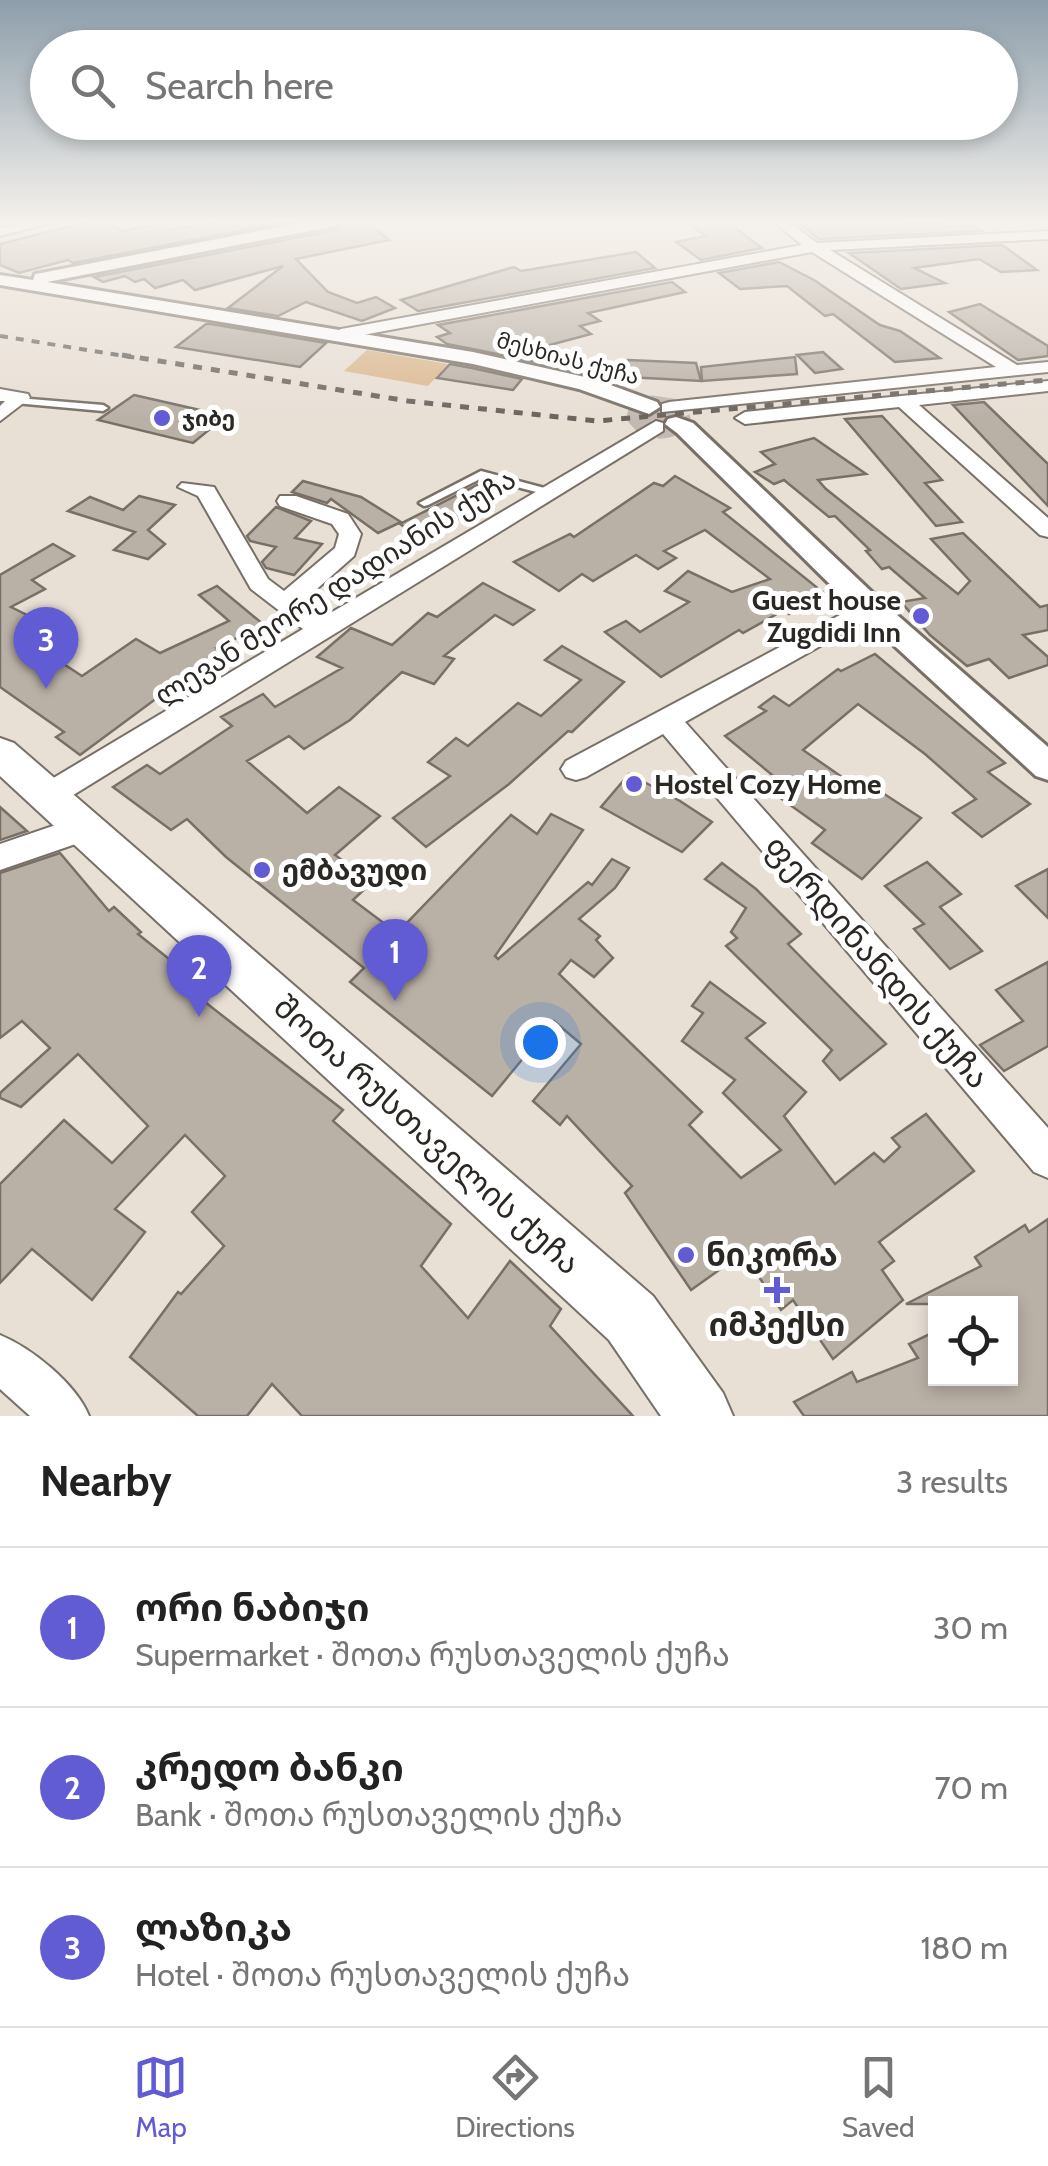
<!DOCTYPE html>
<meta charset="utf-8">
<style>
:root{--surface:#fff;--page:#f6f6f6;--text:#222;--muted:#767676;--line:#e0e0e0;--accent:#615bd4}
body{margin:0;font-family:Cabin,"Noto Sans Georgian",sans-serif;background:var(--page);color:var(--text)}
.controls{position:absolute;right:30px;bottom:30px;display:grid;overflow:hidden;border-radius:0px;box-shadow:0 5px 15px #0003}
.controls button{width:90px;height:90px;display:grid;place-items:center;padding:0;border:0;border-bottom:2px solid var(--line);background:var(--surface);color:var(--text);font:50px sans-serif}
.you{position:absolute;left:540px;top:1042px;width:35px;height:35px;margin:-25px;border:8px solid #fff;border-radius:50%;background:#1a73e8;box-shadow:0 0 0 15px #1a73e833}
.badge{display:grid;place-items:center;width:65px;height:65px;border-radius:50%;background:var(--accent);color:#fff;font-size:32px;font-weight:700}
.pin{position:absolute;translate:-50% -82px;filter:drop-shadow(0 2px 5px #0008)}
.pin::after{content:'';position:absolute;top:52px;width:35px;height:30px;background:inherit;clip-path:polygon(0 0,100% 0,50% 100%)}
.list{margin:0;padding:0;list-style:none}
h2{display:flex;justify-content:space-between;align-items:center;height:130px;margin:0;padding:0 40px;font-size:42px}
h2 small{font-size:32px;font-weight:400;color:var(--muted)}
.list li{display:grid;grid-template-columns:65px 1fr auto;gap:30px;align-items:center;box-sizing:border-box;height:160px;padding:0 40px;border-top:2px solid var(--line)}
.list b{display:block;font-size:38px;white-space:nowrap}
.list p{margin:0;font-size:32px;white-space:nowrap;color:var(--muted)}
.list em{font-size:32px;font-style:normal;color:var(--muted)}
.icon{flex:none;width:55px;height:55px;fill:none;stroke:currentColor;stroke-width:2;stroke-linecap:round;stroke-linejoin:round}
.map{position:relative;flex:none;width:1048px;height:1416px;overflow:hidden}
.search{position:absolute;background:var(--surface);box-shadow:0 5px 15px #0003;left:30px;right:30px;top:30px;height:110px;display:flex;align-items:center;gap:25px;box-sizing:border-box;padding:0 35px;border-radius:55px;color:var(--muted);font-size:38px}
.sheet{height:610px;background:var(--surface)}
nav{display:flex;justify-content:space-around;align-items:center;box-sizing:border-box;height:140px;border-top:2px solid var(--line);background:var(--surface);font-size:28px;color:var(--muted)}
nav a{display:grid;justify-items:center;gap:5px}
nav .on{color:var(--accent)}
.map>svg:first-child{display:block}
.green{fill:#dbb78f}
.building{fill:#b9b0a6;stroke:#787067;stroke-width:2.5}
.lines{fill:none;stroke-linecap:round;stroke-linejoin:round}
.tertiary-tunnel{stroke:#c2bab2;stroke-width:24;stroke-dasharray:24 11;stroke-linecap:butt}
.service-casing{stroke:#787067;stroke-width:5}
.minor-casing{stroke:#787067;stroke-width:4}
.tertiary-casing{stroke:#787067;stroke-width:6}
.secondary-casing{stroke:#787067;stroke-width:4}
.service{fill:#fff;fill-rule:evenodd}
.minor{fill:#fff;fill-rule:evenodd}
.tertiary{fill:#fff;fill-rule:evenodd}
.secondary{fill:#fff;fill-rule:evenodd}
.rail-far1{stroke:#69645e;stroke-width:4;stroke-dasharray:8 8;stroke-linecap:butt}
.rail{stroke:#69645e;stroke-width:5;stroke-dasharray:9 9;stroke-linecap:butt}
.poi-dot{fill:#615bd4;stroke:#fff;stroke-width:4}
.labels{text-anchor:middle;stroke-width:10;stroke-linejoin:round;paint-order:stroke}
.far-street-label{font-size:22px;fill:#2b2824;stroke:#fff}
.far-poi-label{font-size:22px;font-weight:bold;fill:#2b2824;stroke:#fff;text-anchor:start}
.street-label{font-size:28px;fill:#2b2824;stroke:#fff}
.poi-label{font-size:28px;font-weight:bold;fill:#2b2824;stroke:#fff;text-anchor:start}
.near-street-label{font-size:32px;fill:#2b2824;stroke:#fff}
.near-poi-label{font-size:32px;font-weight:bold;fill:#2b2824;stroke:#fff;text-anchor:start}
</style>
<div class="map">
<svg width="1048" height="1416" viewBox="0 0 1048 1416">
<rect width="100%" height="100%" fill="#e8dfd5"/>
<path class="green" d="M367 350 448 364 428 386 344 371Z"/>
<g class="building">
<path d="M91 221H106L122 231 162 223 170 230 223 221H291L73 263 68 260 19 273 0 265V244Z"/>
<path d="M347 221H367L389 240 296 259 328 292 357 303 376 297 395 308 362 321 306 302 278 316 228 308 283 266 195 290 183 280 155 288 144 279 135 282 125 276 103 282 94 277 336 230Z"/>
<path d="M685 221H726L762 248 701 260 676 242 706 236Z"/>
<path d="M796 221H881V225L967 221 981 231 819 239Z"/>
<path d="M1002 245 1037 270 1001 272 979 259 914 268 945 283 901 289 849 253Z"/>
<path d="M636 252 655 268 418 311 401 300 514 267 521 271Z"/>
<path d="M779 262 814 280 880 325 900 331 940 358 895 362 833 314 825 316 787 286 740 289 719 273Z"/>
<path d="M672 282 685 292 588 313 600 321 580 326 591 334 516 354 543 355 537 362 447 344 437 337 450 333 438 325Z"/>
<path d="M980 304 1048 346V356L1018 360 949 312Z"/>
<path d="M206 324H211L326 343 300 367 176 347Z"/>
<path d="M823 352 842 369 815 373 797 355Z"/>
<path d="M795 357 797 374 702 381 701 367Z"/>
<path d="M628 360 696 363 701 381 627 377Z"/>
<path d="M450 364 472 368 522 379 513 390 437 378Z"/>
<path d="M134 395 226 416 193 443 98 420Z"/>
<path d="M984 402 1048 464V506L953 405Z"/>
<path d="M882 416 942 480 925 483 962 522 936 526 845 419Z"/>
<path d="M814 438 866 474 818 480 826 489 958 594 970 581 931 539 963 533 1040 607 1048 605V630L1023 635 1048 657V665L1009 678 989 659 967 666 930 635 901 602 925 598 889 567 882 569 866 551 870 550 835 516 829 517 784 480 774 484 755 472 775 464 761 452Z"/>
<path d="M675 476 730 508 723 512 830 598 789 614 784 610 743 633 739 630 661 677 605 632 626 621 640 632 689 602 665 591 688 571 732 592 770 579 705 530 664 551 676 558 658 569 636 555 593 581 582 574 559 591 514 562 570 534 574 537 654 483 663 486Z"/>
<path d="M303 481 361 497 401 522 378 533 331 499 327 503 292 492Z"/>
<path d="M477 485 499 497 422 539 400 524Z"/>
<path d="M139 496 175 505 148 530 165 544 148 559 114 550 135 532 68 511 90 497 123 510Z"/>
<path d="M276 507 311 521 295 538 322 544 294 575 266 568 262 562 276 547 250 541 247 536Z"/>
<path d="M53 544 74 556 32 580 45 589 11 607 45 624 36 630 65 644 50 655 82 676 136 639 160 653 229 621 199 595 217 586 264 625 216 648 226 659 207 668 215 677 168 706 157 698 80 755 56 737 64 732 0 687V575Z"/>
<path d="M483 583 534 610 513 625 495 615 444 656 454 659 434 684 402 672 350 720 304 749 289 736 247 761 307 813 339 787 380 816 335 855 372 882 353 900 397 933 511 815 537 834 551 814 583 830 495 956 498 959 588 882 592 885 612 859 629 868 615 888 579 919 600 936 596 940 613 958 594 977 571 960 559 974 702 1112 689 1125 741 1178 781 1150 723 1093 735 1080 682 1041 703 1013 692 1006 710 982 765 1023 746 1038 806 1092 784 1116 835 1184 874 1153 884 1162 900 1147 892 1138 926 1114 974 1171 879 1242 894 1261 882 1270 903 1300 833 1359 793 1300 781 1310 743 1253 691 1290 625 1193 632 1186 567 1116 560 1125 533 1101 581 1044 554 1021 492 1096 350 982 364 968 226 857 187 819 171 830 113 787 147 765 160 774 232 726 221 717 263 694 275 707 342 668 317 657 351 628 392 645 428 613 437 617Z"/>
<path d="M562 646 624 682 572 732 568 731 509 784 426 847 393 818 450 776 428 762 456 738 468 746 518 703 541 716 581 680 545 660Z"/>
<path d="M875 654 1005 763 988 772 1030 804 982 837 953 813 976 799 925 754 858 704 803 750 865 793 872 786 921 818 862 879 812 843 825 830 772 792 782 783 725 736 766 711 759 707 774 696 789 706 838 669 841 671Z"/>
<path d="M629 774 680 801 712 822 682 852 601 807Z"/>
<path d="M0 807 27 831 0 840Z"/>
<path d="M60 853 109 911 114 907 141 932 138 934 204 987 196 995 343 1110 333 1121 451 1224 421 1266 468 1318 510 1261 561 1309 550 1326 633 1416H302L272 1384 247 1416H198L130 1357 178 1292 181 1294 224 1246 192 1212 225 1176 185 1135 115 1209 145 1232 92 1300 32 1249 0 1283V1184L64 1120 112 1163 148 1126 78 1054 21 1107 0 1098V1093L50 1048 22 1021 0 1038V873Z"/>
<path d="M927 862 961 894 940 907 982 951 950 969 914 929 924 924 885 886Z"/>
<path d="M722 863 756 889 801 934 788 944 886 1044 840 1080 823 1061 832 1050 726 946 737 938 731 932 746 908 705 879Z"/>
<path d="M1048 869V918L1016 886Z"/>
<path d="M1048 962V1046L1004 1071 980 1045 1023 1021 996 990Z"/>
<path d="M1048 1219V1416H804L794 1402 852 1372 857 1382 918 1358 909 1344 936 1331V1378H1010V1304H906L981 1266 975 1257 1025 1225 1029 1232Z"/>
</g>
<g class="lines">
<path class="tertiary-tunnel" d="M649 407 675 411 679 421C664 429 650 430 639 416Z"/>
<g class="service-casing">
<g id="service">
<path d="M18 398 103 405 108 408 103 411 15 403V399Z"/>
<path d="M481 471 552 490 553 492 548 495 482 478 428 505 424 506 419 503Z"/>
</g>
</g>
<g class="minor-casing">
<g id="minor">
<path d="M32 221H58L0 236V228Z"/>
<path d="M773 221H788L817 243 1048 231V239L830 250 1017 365 1048 362V372L662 412V404L669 402 996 367 812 252 341 339 333 334 341 329 802 245Z"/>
<path d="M1048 381V391L919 405 1048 518V537L1040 535 899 407 745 424 735 418 745 412Z"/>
<path d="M0 389 28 394 30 398 0 421V406L5 401H0Z"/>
<path d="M656 421 663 423V431L57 805 46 809 35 805 31 797 35 789 303 629 251 589 198 496 178 487 182 483 214 487 268 579 284 591 335 548 339 534 332 524 280 506 277 501 280 496H296L348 514 361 534 354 556 301 603 322 618Z"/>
<path d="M870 599 882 607 879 613 685 722 1048 1128V1178L1034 1172 663 734 586 777 576 780 566 777 561 769 566 761Z"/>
<path d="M82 816 93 820 97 829 93 838 0 870V844Z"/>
<path d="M0 1335C32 1348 76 1384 89 1416H30L0 1389Z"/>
</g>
</g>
<g class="tertiary-casing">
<g id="tertiary">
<path d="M310 221H343L335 226 47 282 473 352 594 379 657 402 660 407 649 414 579 389 473 364 0 285V275L33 280 35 274 41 273Z"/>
<path d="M676 417 693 423 880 600 1048 747V780L1036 776 860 614 677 433 665 424 668 419Z"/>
</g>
</g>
<g class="secondary-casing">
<path id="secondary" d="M0 738 14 743 653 1296 723 1393 733 1416H661L609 1340 0 776Z"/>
</g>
<use href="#service" class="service"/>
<use href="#minor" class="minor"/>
<use href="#tertiary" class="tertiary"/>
<use href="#secondary" class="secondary"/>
<path class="rail-far1" d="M0 336 137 358"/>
<path class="rail" d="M122 355 408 401 597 421 1048 380"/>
</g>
<linearGradient id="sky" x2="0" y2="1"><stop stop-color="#8d9eab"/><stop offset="0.53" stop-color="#f5f1ec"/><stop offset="1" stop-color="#f5f1ec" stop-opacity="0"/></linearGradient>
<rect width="1048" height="419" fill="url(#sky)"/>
<g class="poi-dot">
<circle cx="162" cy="418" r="10"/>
<circle cx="921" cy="616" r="10"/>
<circle cx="634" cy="784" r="10"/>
<circle cx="262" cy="870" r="10"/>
<circle cx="686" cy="1255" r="10"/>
<path d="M772 1275h10v10h10v10h-10v10h-10v-10h-10v-10h10z"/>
</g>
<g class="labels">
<g class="far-street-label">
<text transform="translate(568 358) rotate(15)" y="8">მესხიას ქუჩა</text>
</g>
<g class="far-poi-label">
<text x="182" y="426">ჯიბე</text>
</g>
<g class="street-label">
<text transform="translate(335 587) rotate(-32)" y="10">ლევან მეორე დადიანის ქუჩა</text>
</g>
<g class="poi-label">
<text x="901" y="610" text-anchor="end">Guest house<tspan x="901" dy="32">Zugdidi Inn</tspan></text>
<text x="654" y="794">Hostel Cozy Home</text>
<text x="282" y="880">ემბავუდი</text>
</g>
<g class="near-street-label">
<text transform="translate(877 962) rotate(49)" y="11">ფერდინანდის ქუჩა</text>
<text transform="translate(427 1135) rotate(42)" y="11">შოთა რუსთაველის ქუჩა</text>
</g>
<g class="near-poi-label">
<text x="706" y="1266">ნიკორა</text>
<text x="777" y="1336" text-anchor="middle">იმპექსი</text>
</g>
</g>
</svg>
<div class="controls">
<button><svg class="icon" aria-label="locate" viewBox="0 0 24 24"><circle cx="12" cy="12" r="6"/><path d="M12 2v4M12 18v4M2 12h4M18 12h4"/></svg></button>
</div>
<div class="you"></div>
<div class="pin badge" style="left:395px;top:1001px">1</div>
<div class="pin badge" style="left:199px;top:1017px">2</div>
<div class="pin badge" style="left:46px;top:689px">3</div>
<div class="search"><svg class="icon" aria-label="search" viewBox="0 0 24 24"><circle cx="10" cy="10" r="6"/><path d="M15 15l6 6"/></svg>Search here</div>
</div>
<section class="sheet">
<h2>Nearby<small>3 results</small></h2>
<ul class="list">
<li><span class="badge">1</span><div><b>ორი ნაბიჯი</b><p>Supermarket · შოთა რუსთაველის ქუჩა</p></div><em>30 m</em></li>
<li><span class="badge">2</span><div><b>კრედო ბანკი</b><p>Bank · შოთა რუსთაველის ქუჩა</p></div><em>70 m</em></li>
<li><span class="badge">3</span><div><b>ლაზიკა</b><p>Hotel · შოთა რუსთაველის ქუჩა</p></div><em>180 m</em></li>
</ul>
</section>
<nav>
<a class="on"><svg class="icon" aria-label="map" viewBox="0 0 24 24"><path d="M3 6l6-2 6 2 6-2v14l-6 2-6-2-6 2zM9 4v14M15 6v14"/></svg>Map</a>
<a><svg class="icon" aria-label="directions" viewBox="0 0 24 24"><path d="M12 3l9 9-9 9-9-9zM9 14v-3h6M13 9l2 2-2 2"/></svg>Directions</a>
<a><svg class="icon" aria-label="saved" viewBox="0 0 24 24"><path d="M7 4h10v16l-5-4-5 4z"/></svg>Saved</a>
</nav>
